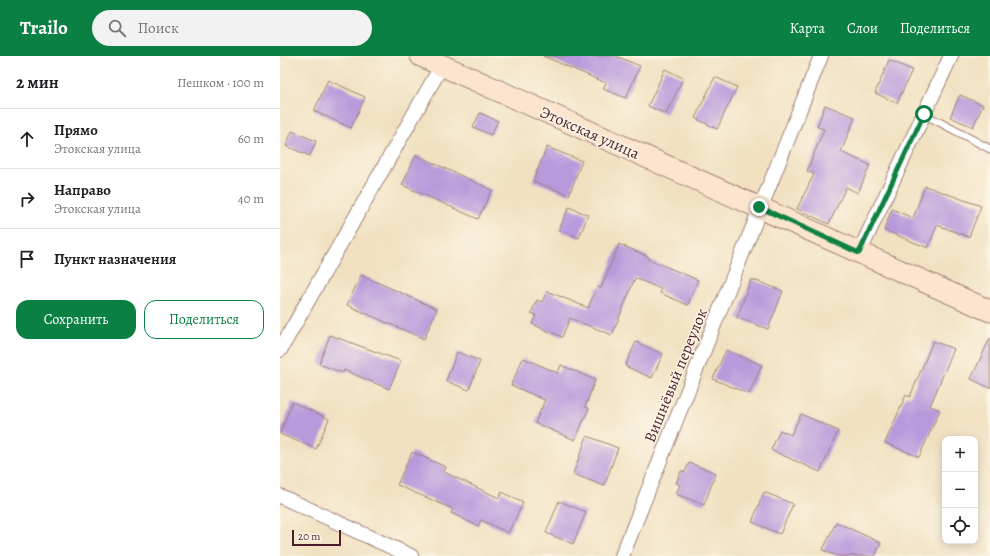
<!DOCTYPE html>
<html lang="ru">
<meta charset="utf-8">
<style>
:root{--surface:#fff;--page:#f2f2f2;--text:#202124;--muted:#757577;--line:#e0e0e0;--accent:#0b8043}
body{margin:0;font-family:Alegreya,serif;background:var(--page);color:var(--text)}
.controls{position:absolute;right:12px;bottom:12px;display:grid;overflow:hidden;border-radius:8px;box-shadow:0 2px 10px #0003}
.controls button{width:36px;height:36px;display:grid;place-items:center;padding:0;border:0;border-bottom:1px solid var(--line);background:var(--surface);color:var(--text);font:20px sans-serif}
.scale{position:absolute;left:12px;bottom:10px;width:49px;box-sizing:border-box;padding-left:4px;border:2px solid #4a1f2b;border-top:0;font-size:11px;line-height:14px;white-space:nowrap;color:#4a1f2b;-webkit-text-stroke:3px #fcf5e5;paint-order:stroke}
.stop{position:absolute;width:12px;height:12px;margin:-9px;border:3px solid #0b8043;border-radius:50%;background:#fff}
.stop.end{background:#0b8043;border-color:#fff;box-shadow:0 1px 4px #0008}
.list{margin:0;padding:0;list-style:none}
h2{display:flex;justify-content:space-between;align-items:center;height:52px;margin:0;padding:0 16px;font-size:17px}
h2 small{font-size:13px;font-weight:400;color:var(--muted)}
.list li{display:grid;grid-template-columns:26px 1fr auto;gap:12px;align-items:center;box-sizing:border-box;height:60px;padding:0 16px;border-top:1px solid var(--line)}
.list b{display:block;font-size:15px;white-space:nowrap}
.list p{margin:0;font-size:13px;white-space:nowrap;color:var(--muted)}
.list em{font-size:13px;font-style:normal;color:var(--muted)}
.actions{display:flex;gap:8px;padding:12px 16px}
.actions a{flex:1;padding:9px 0;border:1px solid var(--accent);border-radius:12px;text-align:center;font-size:14px;color:var(--accent)}
.actions .main{background:var(--accent);color:#fff}
.icon{flex:none;width:22px;height:22px;fill:none;stroke:currentColor;stroke-width:2;stroke-linecap:round;stroke-linejoin:round}
.map{position:relative;flex:none;width:710px;height:500px;overflow:hidden}
header{display:flex;align-items:center;gap:24px;box-sizing:border-box;height:56px;padding:0 20px;background:var(--accent);color:#fff}
header strong{font-size:19px}
nav{display:flex;gap:22px;margin-inline-start:auto;font-size:14px}
.search{width:280px;height:36px;background:var(--page);display:flex;align-items:center;gap:10px;box-sizing:border-box;padding:0 14px;border-radius:22px;color:var(--muted);font-size:15px}
main{display:flex}
aside{flex:1;background:var(--surface)}
.map>svg:first-child{display:block}
.building{fill:#b799dc}
.lines{fill:none;stroke-linecap:round;stroke-linejoin:round}
.service-casing{stroke:#9e8076;stroke-width:9}
.minor-casing{stroke:#9e8076;stroke-width:16}
.secondary-casing{stroke:#9e8076;stroke-width:23}
.service{stroke:#fff;stroke-width:7}
.minor{stroke:#fff;stroke-width:14}
.secondary{stroke:#fce5cf;stroke-width:21}
.route{stroke:#0b8043;stroke-width:5}
.labels{text-anchor:middle;stroke-width:3;stroke-linejoin:round;paint-order:stroke}
.street-label{font-size:16px;fill:#4a1f2b;stroke:#fcf5e5}
</style>
<header>
<strong>Trailo</strong>
<div class="search"><svg class="icon" aria-label="search" viewBox="0 0 24 24"><circle cx="10" cy="10" r="6"/><path d="M15 15l6 6"/></svg>Поиск</div>
<nav><a>Карта</a><a>Слои</a><a>Поделиться</a></nav>
</header>
<main>
<aside>
<h2>2 мин<small>Пешком · 100 m</small></h2>
<ul class="list">
<li><svg class="icon" aria-label="ahead" viewBox="0 0 24 24"><path d="M12 20V5M6 11l6-6 6 6"/></svg><div><b>Прямо</b><p>Этокская улица</p></div><em>60 m</em></li>
<li><svg class="icon" aria-label="right" viewBox="0 0 24 24"><path d="M7 20v-9h11M14 6l5 5-5 5"/></svg><div><b>Направо</b><p>Этокская улица</p></div><em>40 m</em></li>
<li><svg class="icon" aria-label="arrive" viewBox="0 0 24 24"><path d="M6 21V4h12l-3 4 3 4H6"/></svg><div><b>Пункт назначения</b></div></li>
</ul>
<div class="actions"><a class="main">Сохранить</a><a>Поделиться</a></div>
</aside>
<div class="map">
<svg width="710" height="500" viewBox="0 0 710 500">
<rect width="100%" height="100%" fill="#fcf5e5"/>
<filter id="ink" filterUnits="userSpaceOnUse"><feTurbulence type="fractalNoise" baseFrequency=".025" numOctaves="2"/><feDisplacementMap in="SourceGraphic" scale="8" xChannelSelector="R" yChannelSelector="G"/><feConvolveMatrix kernelMatrix="1 2 1 2 8 2 1 2 1" color-interpolation-filters="sRGB"/></filter>
<filter id="wash" filterUnits="userSpaceOnUse"><feTurbulence type="fractalNoise" baseFrequency=".012" numOctaves="4" result="noise"/><feDisplacementMap in="SourceGraphic" scale="16" xChannelSelector="R" yChannelSelector="G"/><feGaussianBlur stdDeviation="0.9" result="paint"/><feColorMatrix in="noise" values="0 0 0 0 0 0 0 0 0 0 0 0 0 0 0 0 0 1.4 0 .05"/><feComposite in="paint" operator="in"/></filter>
<g filter="url(#wash)">
<rect width="100%" height="100%" fill="#f1e1c1"/>
<g id="blocks">
<g class="building">
<path d="M263 0H336L360 10 346 42 323 33 326 27Z"/>
<path d="M609 4 632 14 617 47 595 37Z"/>
<path d="M385 13 403 22 386 58 368 50Z"/>
<path d="M435 21 457 31 437 73 415 62Z"/>
<path d="M48 24 85 41 71 72 34 55Z"/>
<path d="M680 39 703 49 693 71 670 61Z"/>
<path d="M545 49 575 61 561 96 590 109 578 137 566 131 549 168 517 153 534 118 527 115 544 73 537 71Z"/>
<path d="M200 57 218 65 211 79 193 71Z"/>
<path d="M12 75 36 85 30 100 6 90Z"/>
<path d="M267 91 302 105 289 139 253 125Z"/>
<path d="M136 99 212 134 198 163 122 129Z"/>
<path d="M645 130 701 150 689 181 657 169 648 192 604 174 612 153 633 162Z"/>
<path d="M289 151 308 159 299 182 279 174Z"/>
<path d="M339 188 369 201 368 203 418 224 408 249 380 237 381 233 355 222 332 279 290 262 282 281 252 268 256 259 251 257 257 244 262 246 267 235 308 252 317 231 321 232Z"/>
<path d="M81 219 157 253 144 283 67 249Z"/>
<path d="M471 223 503 235 488 273 457 262Z"/>
<path d="M50 279 121 305 109 333 64 314 63 317 39 308Z"/>
<path d="M710 282V332L691 323Z"/>
<path d="M653 285 674 293 650 350 660 354 639 401 605 387 626 339 630 341Z"/>
<path d="M356 286 383 298 372 322 345 310Z"/>
<path d="M446 294 482 309 469 338 433 323Z"/>
<path d="M177 296 200 305 189 334 166 325Z"/>
<path d="M243 302 278 317 281 309 315 324 305 351 309 352 295 384 255 367 265 344 231 329Z"/>
<path d="M12 346 49 363 36 393 0 378Z"/>
<path d="M521 358 558 375 540 416 491 394 500 374 511 379Z"/>
<path d="M307 380 338 392 324 430 293 418Z"/>
<path d="M132 396 166 411 164 416 219 442 222 436 243 447 228 477 201 464 198 470 171 457 173 453 117 429Z"/>
<path d="M409 407 436 417 424 449 396 438 400 429 396 427 401 415 405 416Z"/>
<path d="M484 436 513 448 500 478 472 466Z"/>
<path d="M279 445 306 456 293 488 266 477Z"/>
<path d="M556 466 601 487 595 500H557L543 494Z"/>
</g>
</g>
</g>
<g filter="url(#ink)">
<use href="#blocks" fill-opacity="0" stroke="#9e8076" stroke-width="1"/>
<g class="lines">
<g class="service-casing">
<path id="service" d="M644 58 710 93"/>
</g>
<g class="minor-casing">
<g id="minor">
<path d="M579 197 671 0"/>
<path d="M0 294 162 9"/>
<path d="M0 440 131 500"/>
<path d="M342 500 541 0"/>
</g>
</g>
<g class="secondary-casing">
<path id="secondary" d="M141 0 710 255"/>
</g>
<use href="#service" class="service"/>
<use href="#minor" class="minor"/>
<use href="#secondary" class="secondary"/>
</g>
</g>
<g class="lines" filter="url(#ink)">
<path class="route" d="M479 151 579 197 644 58"/>
</g>
<g class="labels">
<g class="street-label">
<text transform="translate(310 76) rotate(24)" y="6">Этокская улица</text>
<text transform="translate(395 319) rotate(-68)" y="6">Вишнёвый переулок</text>
</g>
</g>
</svg>
<div class="controls">
<button>+</button>
<button>−</button>
<button><svg class="icon" aria-label="locate" viewBox="0 0 24 24"><circle cx="12" cy="12" r="6"/><path d="M12 2v4M12 18v4M2 12h4M18 12h4"/></svg></button>
</div>
<div class="scale">20 m</div>
<div class="stop" style="left:644px;top:58px"></div>
<div class="stop end" style="left:479px;top:151px"></div>
</div>
</main>
